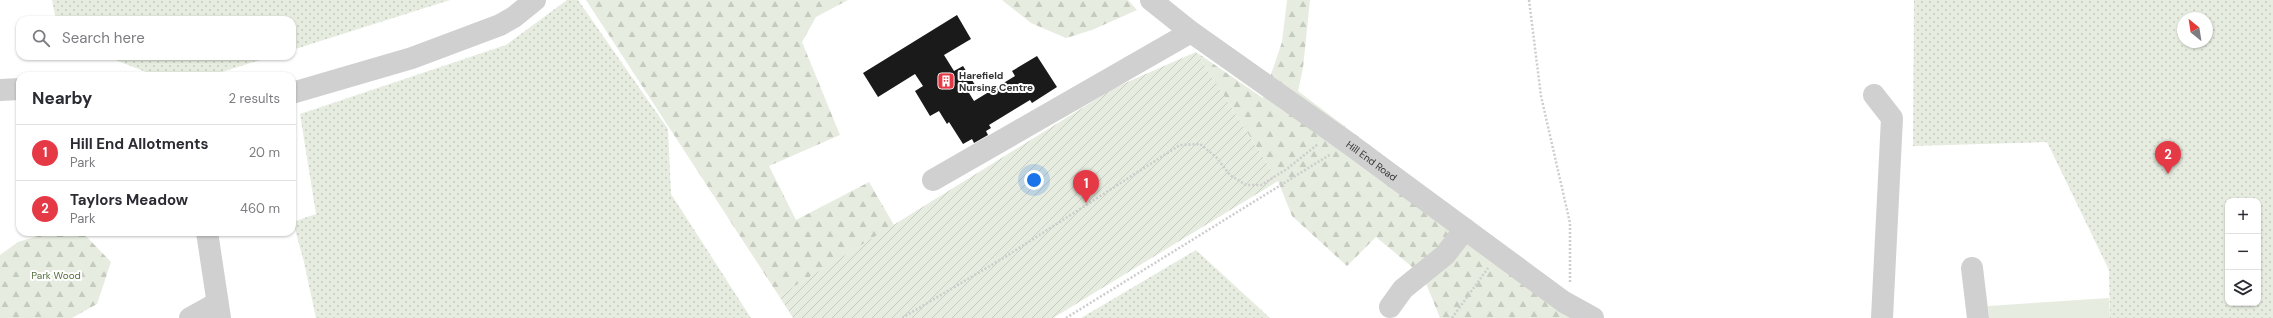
<!DOCTYPE html>
<meta charset="utf-8">
<style>
:root{--surface:#fff;--page:#f7f7f7;--text:#2b2b33;--muted:#7c7c81;--line:#e1e1e2;--accent:#e63946}
body{margin:0;font-family:"DM Sans",sans-serif;background:var(--page);color:var(--text)}
.controls{position:absolute;right:12px;bottom:12px;display:grid;overflow:hidden;border-radius:8px;box-shadow:0 1px 3px #0004}
.controls button{width:36px;height:36px;display:grid;place-items:center;padding:0;border:0;border-bottom:1px solid var(--line);background:var(--surface);color:var(--text);font:20px sans-serif}
.compass{position:absolute;left:2177px;top:12px;width:36px;height:36px;border-radius:50%;background:var(--surface);box-shadow:0 1px 3px #0004;rotate:330deg}
.you{position:absolute;left:1034px;top:180px;width:14px;height:14px;margin:-10px;border:3px solid #fff;border-radius:50%;background:#1a73e8;box-shadow:0 0 0 6px #1a73e833}
.badge{display:grid;place-items:center;width:26px;height:26px;border-radius:50%;background:var(--accent);color:#fff;font-size:13px;font-weight:700}
.pin{position:absolute;translate:-50% -33px;filter:drop-shadow(0 1px 2px #0008)}
.pin::after{content:'';position:absolute;top:21px;width:14px;height:12px;background:inherit;clip-path:polygon(0 0,100% 0,50% 100%)}
.list{margin:0;padding:0;list-style:none}
h2{display:flex;justify-content:space-between;align-items:center;height:52px;margin:0;padding:0 16px;font-size:17px}
h2 small{font-size:13px;font-weight:400;color:var(--muted)}
.list li{display:grid;grid-template-columns:26px 1fr auto;gap:12px;align-items:center;box-sizing:border-box;height:56px;padding:0 16px;border-top:1px solid var(--line)}
.list b{display:block;font-size:15px;white-space:nowrap}
.list p{margin:0;font-size:13px;white-space:nowrap;color:var(--muted)}
.list em{font-size:13px;font-style:normal;color:var(--muted)}
.icon{flex:none;width:22px;height:22px;fill:none;stroke:currentColor;stroke-width:2;stroke-linecap:round;stroke-linejoin:round}
.map{position:relative;flex:none;width:2273px;height:318px;overflow:hidden}
.search{position:absolute;background:var(--surface);box-shadow:0 1px 3px #0004;left:16px;top:16px;width:280px;height:44px;display:flex;align-items:center;gap:10px;box-sizing:border-box;padding:0 14px;border-radius:12px;color:var(--muted);font-size:15px}
.panel{position:absolute;background:var(--surface);box-shadow:0 1px 3px #0004;left:16px;top:72px;width:280px;height:164px;border-radius:12px}
.map>svg:first-child{display:block}
.grass{fill:url(#grass-dots);fill-rule:evenodd}
.forest{fill:url(#forest-firs)}
.garden{fill:url(#garden-furrows)}
.pitch{fill:#e6ecdf}
.building{fill:#1a1a1a}
.lines{fill:none;stroke-linecap:round;stroke-linejoin:round}
.path{stroke:#cdcdcd;stroke-width:2.5;stroke-dasharray:2 2;stroke-linecap:butt}
.minor{stroke:#d0d0d0;stroke-width:22}
.labels{text-anchor:middle;stroke-width:4;stroke-linejoin:round;paint-order:stroke}
.poi-label{font-size:10px;font-weight:bold;fill:#333;stroke:#fff;text-anchor:start}
.street-label{font-size:10px;fill:#333;stroke:#fff}
.park-label{font-size:10px;fill:#56703f;stroke:#fff}
</style>
<div class="map">
<svg width="2273" height="318" viewBox="0 0 2273 318">
<defs>
<pattern id="grass-dots" width="8" height="8" patternUnits="userSpaceOnUse"><rect width="8" height="8" fill="#e6ecdf"/><path d="M2 2h.1M6 6h.1" fill="none" stroke="#c6cbc0" stroke-width="1.8" stroke-linecap="round"/></pattern>
<pattern id="forest-firs" width="22" height="20" patternUnits="userSpaceOnUse"><rect width="22" height="20" fill="#e6ecdf"/><path d="M5 1l3.5 6h-7zM16 11l3.5 6h-7z" fill="#c6cbc0"/></pattern>
<pattern id="garden-furrows" width="10" height="10" patternUnits="userSpaceOnUse"><rect width="10" height="10" fill="#e6ecdf"/><path d="M-1 1l2-2M0 10L10 0M9 11l2-2" fill="none" stroke="#c6cbc0"/></pattern>
</defs>
<rect width="100%" height="100%" fill="#fff"/>
<g class="grass">
<path d="M52 0H450L292 50V20H56Z"/>
<path d="M567 0H578L668 129 671 194 751 318H316L304 262 293 222 316 214 300 114 506 45Z"/>
<path d="M1914 0H2273V318H2110L2109 270 2047 142 1913 146ZM2183 18H2207V42H2183ZM2228 201H2258V303H2228Z"/>
<path d="M95 56H273L209 76H156L108 57Z"/>
<path d="M1196 250 1270 318H1081Z"/>
</g>
<g class="forest">
<path d="M586 0H848L816 17 802 42 840 135 769 166 796 220 869 182 894 225 779 296Z"/>
<path d="M1002 0H1128L1137 10 1092 30 1066 38 1031 23Z"/>
<path d="M1287 0H1310L1303 68 1298 91 1552 283 1576 318H1440L1423 276 1376 237 1347 266 1292 216 1278 181 1196 52 1263 98 1282 42Z"/>
<path d="M51 232H82L111 262 97 304 72 318H0V255L18 242Z"/>
</g>
<path class="garden" d="M1196 52 1278 181 1053 318H793L779 296 1116 87Z"/>
<path class="pitch" d="M2109 298 2110 318H1989L1988 306Z"/>
<path class="building" d="M957 15 971 39 944 55 954 71 963 66 977 88 969 93 974 101 1015 76 1012 71 1037 56 1057 87 1032 103 1030 100 989 125 991 128 986 131 988 135 974 143 972 139 963 144 949 122 947 124 939 111 930 116 915 91 923 86 915 74 878 97 863 73Z"/>
<g class="lines">
<g class="path">
<path d="M1529 0 1541 96 1570 223V282"/>
<path d="M902 318 1005 257 1180 145 1200 144 1216 157 1230 175 1246 185H1261L1287 169 1318 144"/>
<path d="M1066 318 1331 154"/>
<path d="M1452 318 1488 268"/>
</g>
<g class="minor">
<path id="s1" d="M1151 0 1191 32 1348 143 1564 302 1593 318"/>
<path d="M0 90 20 89"/>
<path d="M292 93 412 58 500 25 514 17 535 0"/>
<path d="M1874 95 1892 118 1882 318"/>
<path d="M933 180 1191 32"/>
<path d="M207 232 220 318"/>
<path d="M1972 268 1978 318"/>
<path d="M1390 307 1403 289 1445 255 1465 229"/>
<path d="M190 318 217 303"/>
</g>
</g>
<defs>
<g id="building-square" transform="scale(0.9)"><rect x="-9" y="-9" width="18" height="18" rx="4" fill="#e63946" stroke="#fff"/><path d="M-4-6H4V6H1V3H-1V6H-4ZM-2.5-4.3h1.7v1.8h-1.7ZM.8-4.3h1.7v1.8H.8ZM-2.5-1h1.7V.8h-1.7ZM.8-1h1.7V.8H.8Z" fill="#fff"/></g>
</defs>
<g fill-rule="evenodd">
<use href="#building-square" x="946" y="81"/>
</g>
<g class="labels">
<g class="poi-label">
<text x="959" y="79">Harefield<tspan x="959" dy="12">Nursing Centre</tspan></text>
</g>
<g class="street-label">
<text dy="4" stroke="none"><textPath href="#s1" startOffset="273">Hill End Road</textPath></text>
</g>
<g class="park-label">
<text x="56" y="279">Park Wood</text>
</g>
</g>
</svg>
<div class="controls">
<button>+</button>
<button>−</button>
<button><svg class="icon" aria-label="layers" viewBox="0 0 24 24"><path d="M12 4l9 5-9 5-9-5zM3 14l9 5 9-5"/></svg></button>
</div>
<svg class="compass" viewBox="-18 -18 36 36"><path d="M0-13l5 13h-10z" fill="#e53935"/><path d="M0 13l5-13h-10z" fill="#7c7c81"/></svg>
<div class="you"></div>
<div class="pin badge" style="left:1086px;top:203px">1</div>
<div class="pin badge" style="left:2168px;top:174px">2</div>
<div class="search"><svg class="icon" aria-label="search" viewBox="0 0 24 24"><circle cx="10" cy="10" r="6"/><path d="M15 15l6 6"/></svg>Search here</div>
<section class="panel">
<h2>Nearby<small>2 results</small></h2>
<ul class="list">
<li><span class="badge">1</span><div><b>Hill End Allotments</b><p>Park</p></div><em>20 m</em></li>
<li><span class="badge">2</span><div><b>Taylors Meadow</b><p>Park</p></div><em>460 m</em></li>
</ul>
</section>
</div>
